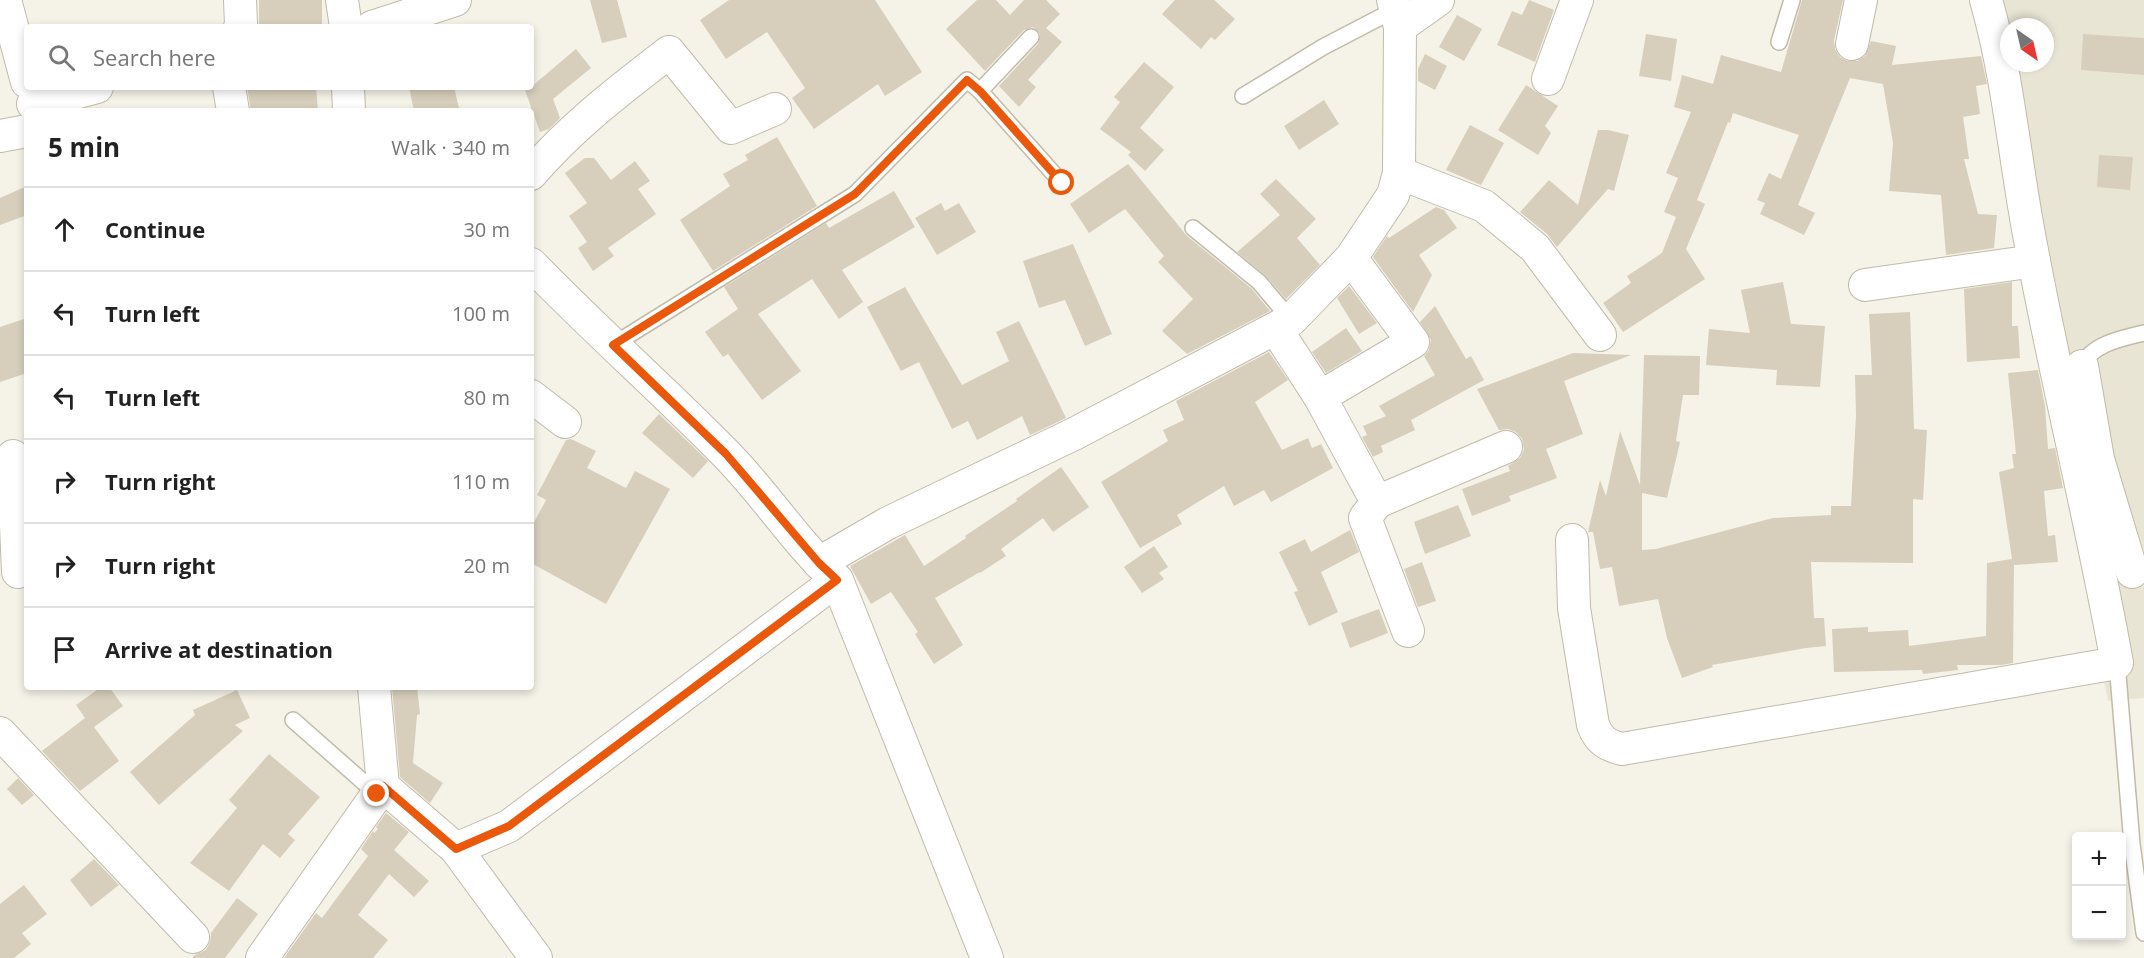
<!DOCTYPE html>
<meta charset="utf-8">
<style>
:root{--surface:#fff;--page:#f6f6f6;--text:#222;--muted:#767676;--line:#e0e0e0}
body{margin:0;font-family:"Open Sans",sans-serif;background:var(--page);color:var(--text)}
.controls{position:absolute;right:18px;bottom:18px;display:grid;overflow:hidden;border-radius:6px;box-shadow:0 3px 9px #0003}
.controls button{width:54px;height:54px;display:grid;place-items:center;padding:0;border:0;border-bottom:2px solid var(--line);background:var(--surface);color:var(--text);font:30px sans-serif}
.compass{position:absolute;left:2000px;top:18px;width:54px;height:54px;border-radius:50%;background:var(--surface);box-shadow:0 3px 9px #0003;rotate:146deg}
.stop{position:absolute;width:18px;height:18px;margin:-14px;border:4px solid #ea580c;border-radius:50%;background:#fff}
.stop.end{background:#ea580c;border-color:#fff;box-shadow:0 2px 6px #0008}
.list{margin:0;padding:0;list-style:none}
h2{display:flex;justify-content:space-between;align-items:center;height:78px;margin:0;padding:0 24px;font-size:26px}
h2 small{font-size:20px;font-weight:400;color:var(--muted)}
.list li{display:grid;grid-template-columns:39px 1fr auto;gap:18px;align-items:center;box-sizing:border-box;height:84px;padding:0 24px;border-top:2px solid var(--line)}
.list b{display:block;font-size:22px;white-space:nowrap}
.list em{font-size:20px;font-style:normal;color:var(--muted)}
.icon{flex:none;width:33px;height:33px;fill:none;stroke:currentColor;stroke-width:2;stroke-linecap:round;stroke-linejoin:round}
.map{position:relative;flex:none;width:2144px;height:958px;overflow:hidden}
.search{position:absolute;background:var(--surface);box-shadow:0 3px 9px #0003;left:24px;top:24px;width:510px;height:66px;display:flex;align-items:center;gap:15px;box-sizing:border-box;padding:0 21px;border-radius:6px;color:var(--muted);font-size:22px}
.panel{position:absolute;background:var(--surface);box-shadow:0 3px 9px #0003;left:24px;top:108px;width:510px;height:582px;border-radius:6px}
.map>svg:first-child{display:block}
.residential{fill:#e9e5d5;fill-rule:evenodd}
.building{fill:#d7cfbc}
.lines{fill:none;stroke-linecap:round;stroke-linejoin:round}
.lane-casing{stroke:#c1bba9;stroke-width:18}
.street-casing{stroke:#c1bba9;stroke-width:34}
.lane{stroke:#fff;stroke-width:15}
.street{stroke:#fff;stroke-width:32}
.route{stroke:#ea580c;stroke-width:8}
</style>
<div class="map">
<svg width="2144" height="958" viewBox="0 0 2144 958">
<rect width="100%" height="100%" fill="#f5f2e7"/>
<path class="residential" d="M1970 0H2144V698L2108 701 1978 31ZM2009 27H2045V63H2009Z"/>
<g class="building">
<rect x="259" y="0" width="63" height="26"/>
<path d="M590 0H617L627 37 602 43Z"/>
<path d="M729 0H875L922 72 885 96 878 84 814 129 792 98 805 88 767 32 726 59 700 20Z"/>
<path d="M977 0H996L1010 15 1024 0H1046L1060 14 1046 28 1062 42 1028 80 1036 87 1019 107 999 86 1038 44 1040 34 1033 27 1024 30 985 71 946 29Z"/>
<path d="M1175 0H1214L1235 19 1215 40 1211 37 1201 49 1162 14Z"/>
<path d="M1529 0 1554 10 1535 62 1497 45 1512 11 1522 15Z"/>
<path d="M1802 0H1843L1834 40 1835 49 1840 57 1848 61H1857L1865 56 1871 41 1896 46 1892 65 1981 56 1987 84 1976 86 1980 114 1963 117 1969 159H1964L1978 214 1997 215 1994 248 1946 255 1941 195 1889 191 1893 143 1883 84 1850 78 1798 205 1815 213 1804 235 1760 214 1765 203 1757 200 1769 173 1781 179 1799 135 1733 113 1730 123 1728 122 1697 200 1705 204 1686 249 1705 279 1623 332 1603 303 1631 283 1627 276 1662 253 1676 217 1664 212 1678 178 1666 173 1691 112 1674 107 1682 75 1713 84 1721 55 1781 72Z"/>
<path d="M1457 15 1482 29 1464 61 1439 47Z"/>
<path d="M1646 34 1677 39 1671 81 1639 76Z"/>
<path d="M2083 34 2144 38V75L2081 70Z"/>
<path d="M576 49 591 68 553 99 560 118 549 129 540 132 534 115 531 117V107L524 87H531Z"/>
<path d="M1425 54 1447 66 1435 90 1418 81V69Z"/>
<path d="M1144 62 1174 87 1140 128 1164 150 1145 171 1128 155 1131 152 1100 129 1120 102 1114 97Z"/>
<path d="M1526 85 1558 106 1545 126 1551 133 1538 155 1498 130Z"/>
<path d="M247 87H316L318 111H251Z"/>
<path d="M409 87H454L459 108 443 111H414Z"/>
<path d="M1324 100 1339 124 1299 150 1284 126Z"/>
<path d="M1470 125 1504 143 1481 185 1446 170Z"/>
<path d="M1598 130H1608L1629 135 1614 191 1608 189 1557 247 1547 234 1520 212 1549 180 1578 205Z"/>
<path d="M777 137 817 206 713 271 680 220 730 186 723 174 748 160 745 155Z"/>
<path d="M2099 155 2133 157 2130 190 2097 187Z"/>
<path d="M585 158H594L611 180 635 161 650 181 638 189 656 214 608 248 614 256 593 271 578 248 587 242 569 216 587 203 565 173Z"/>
<path d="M1128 164 1187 236 1252 289 1270 311 1187 354 1162 331 1193 299 1158 262 1164 256 1125 209 1089 233 1070 204Z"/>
<path d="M1276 179 1316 219 1297 238 1320 265 1286 299 1265 275 1237 252 1280 215 1260 194Z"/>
<path d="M27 186V215L0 225V198Z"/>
<path d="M894 191 915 227 842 270 863 302 839 319 812 279 758 314 801 371 762 400 728 354 723 357 705 332 738 309 724 287 826 223 829 228Z"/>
<path d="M941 203 945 211 959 203 976 232 937 255 915 218Z"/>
<path d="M1436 207 1444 210 1457 228 1419 255 1432 275 1413 312 1373 257 1387 236 1389 238Z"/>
<path d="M1073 244 1112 334 1085 346 1065 300 1039 308 1023 261Z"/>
<path d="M1783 282 1791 324 1825 326 1820 387 1776 385 1777 370 1706 365 1709 329 1750 333 1741 290Z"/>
<path d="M2012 282V326H2018L2020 358 1967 362 1964 289Z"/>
<path d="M1349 286 1377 323 1359 334 1337 298Z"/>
<path d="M905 287 962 385 1009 361 996 332 1019 321 1066 418 1030 435 1022 416 977 440 968 421 952 429 919 362 901 371 867 307Z"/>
<path d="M1435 306 1466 359 1471 356 1484 380 1411 420 1415 430 1381 446 1383 452 1373 457 1362 437 1367 435 1363 426 1386 416 1379 406 1435 375 1424 356 1429 350 1431 340 1420 322Z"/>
<path d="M1910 312 1914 429 1927 430 1923 500 1913 499V563L1811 562 1814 618H1824L1826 646 1806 648 1712 665 1713 667 1682 678 1667 638 1658 599 1619 606 1612 567 1600 569 1593 532H1588L1600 480 1606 496 1620 431 1640 485 1644 355 1700 356 1699 395H1683L1676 441 1680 442 1667 498 1642 493V550L1656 549 1773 518 1831 515V506H1851L1856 415 1855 375H1872L1869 314Z"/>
<path d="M27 318V373L0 382V327Z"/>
<path d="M1346 328 1362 351 1326 373 1312 352Z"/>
<path d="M1269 352 1288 380 1255 402 1282 450 1308 438 1312 448 1321 444 1333 468 1271 502 1264 490 1234 506 1224 486 1177 515 1182 524 1140 548 1101 482 1168 441 1163 430 1184 420 1176 401Z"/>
<path d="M1573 353 1631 355 1564 381 1583 434 1546 449 1557 478 1509 496 1511 501 1472 516 1462 489 1510 471 1508 466 1520 458 1524 449 1522 439 1516 432 1508 429 1499 430 1477 389Z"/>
<path d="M2038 370 2045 406 2048 449 2055 448 2063 488 2044 491 2048 536 2055 535 2058 562 2014 565 2013 663 2001 665H1957L1958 670 1923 674 1922 670 1834 672 1832 629 1868 627V632L1908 630 1909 646 1986 636 1987 563 2012 559 1999 472 2014 468 2012 454H2016L2008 373Z"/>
<path d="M659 414 708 461 693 478 642 433Z"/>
<path d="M571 439 596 451 587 468 626 488 635 471 670 489 606 604 531 563V528L546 500 537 495 566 440Z"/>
<path d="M1061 467 1089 507 1053 532 1043 518 1001 549 1006 556 980 573V572L935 598 963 645 934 664 915 634 918 632 891 592 871 604 850 566 905 535 924 566 966 538 965 536 1017 501 1016 499Z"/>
<path d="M1458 505 1471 536 1425 554 1414 522Z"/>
<path d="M1350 530 1359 552 1321 572 1338 612 1309 626 1294 592 1298 591 1279 552 1305 539 1311 552Z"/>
<path d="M1154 546 1168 567 1159 573 1164 579 1142 593 1124 567Z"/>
<path d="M1422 562 1436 601 1418 607 1404 569Z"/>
<path d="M1379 609 1388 633 1350 648 1341 623Z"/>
<path d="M101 687H109L123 706 94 727 119 761 80 791 42 751 85 718 76 705Z"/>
<path d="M392 687H417L420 714 417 715 413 763 443 783 430 803 400 777Z"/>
<path d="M237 690 250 718 235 725 243 731 159 805 130 772 195 715 193 710Z"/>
<path d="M269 754 320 797 288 834 295 840 280 858 263 844 229 891 190 863 237 808 229 800Z"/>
<path d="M18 778 34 795 22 805 7 789Z"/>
<path d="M386 813 409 832 394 850 429 881 414 897 389 874 358 915 388 940 373 958H284L316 913 322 918 368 856 361 849 373 831 374 833 378 829 376 827Z"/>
<path d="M94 859 119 885 91 907 70 880Z"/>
<path d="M24 885 47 914 22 933 31 944 14 958H0V904Z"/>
<path d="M237 898 258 914 225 958H192L195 955 206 950 210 942 211 933Z"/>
</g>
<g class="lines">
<g class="lane-casing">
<g id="lane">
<path d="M1779 42 1792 0"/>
<path d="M980 91 1031 37"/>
<path d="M1243 96 1323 47 1396 9"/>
<path d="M1193 228 1259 282 1291 320"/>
<path d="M613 345 855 194 967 80 980 91 1062 183"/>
<path d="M2077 364 2082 366C2091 344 2123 338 2144 333"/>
<path d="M2117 663 2132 844 2144 933"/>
<path d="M293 720 377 794"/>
</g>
</g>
<g class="street-casing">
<g id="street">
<path d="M5 0 27 82"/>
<path d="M342 0 346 27"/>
<path d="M240 27 241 24 240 0"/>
<path d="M372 27 455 0"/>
<path d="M1400 27 1438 0"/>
<path d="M1852 44 1861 0"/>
<path d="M1548 79 1577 0"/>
<path d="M229 87 233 111"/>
<path d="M348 87 349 111"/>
<path d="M33 104 97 87"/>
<path d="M0 136 27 131"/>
<path d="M1399 173 1484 206 1535 248 1600 335"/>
<path d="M531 174C571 127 621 89 669 52L731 128 775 109"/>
<path d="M531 264C594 329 662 389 725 453 765 493 795 542 837 580L987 958"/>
<path d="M1865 285 2034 261"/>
<path d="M1276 329 1320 397 1377 502 1506 447"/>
<path d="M2082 366 2098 459 2132 572"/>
<path d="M531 396 565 422"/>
<path d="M1320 397 1413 342 1351 258"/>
<path d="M13 456 18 572"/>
<path d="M1377 502 1365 518 1408 631"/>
<path d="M1572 540 1574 608 1593 725C1599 740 1606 745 1622 749L2117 663C2092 523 2057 385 2031 245 2015 164 2009 80 1986 0"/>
<path d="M819 563 888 523 1074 434 1291 320 1351 258 1393 195 1399 173 1400 27 1393 0"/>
<path d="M0 733 193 937"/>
<path d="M383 786 456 849 509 826 837 580"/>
<path d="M456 849 536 958"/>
<path d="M262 958 383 786 374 687"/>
</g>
</g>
<use href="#lane" class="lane"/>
<use href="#street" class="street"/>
</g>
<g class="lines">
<path class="route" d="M377 794 383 786 456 849 509 826 837 580 819 563 726 454 613 345 855 194 967 80 980 91 1062 183"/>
</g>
</svg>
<div class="controls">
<button>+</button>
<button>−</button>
</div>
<svg class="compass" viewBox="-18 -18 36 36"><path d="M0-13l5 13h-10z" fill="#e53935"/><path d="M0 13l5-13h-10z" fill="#767676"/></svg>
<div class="stop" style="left:1062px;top:183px"></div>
<div class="stop end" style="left:377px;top:794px"></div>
<div class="search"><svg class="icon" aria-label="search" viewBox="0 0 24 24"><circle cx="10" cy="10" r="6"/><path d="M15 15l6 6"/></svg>Search here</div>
<section class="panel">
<h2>5 min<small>Walk · 340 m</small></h2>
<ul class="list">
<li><svg class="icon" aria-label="ahead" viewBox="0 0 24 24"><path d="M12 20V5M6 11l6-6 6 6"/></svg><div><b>Continue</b></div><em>30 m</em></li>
<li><svg class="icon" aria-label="left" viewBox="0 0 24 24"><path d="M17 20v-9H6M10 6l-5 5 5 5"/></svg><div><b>Turn left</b></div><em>100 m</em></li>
<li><svg class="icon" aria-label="left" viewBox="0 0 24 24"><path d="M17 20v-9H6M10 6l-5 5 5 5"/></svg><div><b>Turn left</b></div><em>80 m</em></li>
<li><svg class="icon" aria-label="right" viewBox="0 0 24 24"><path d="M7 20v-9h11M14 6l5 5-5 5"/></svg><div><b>Turn right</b></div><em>110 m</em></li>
<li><svg class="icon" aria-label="right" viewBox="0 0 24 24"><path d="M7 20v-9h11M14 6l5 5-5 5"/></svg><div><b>Turn right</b></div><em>20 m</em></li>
<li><svg class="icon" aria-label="arrive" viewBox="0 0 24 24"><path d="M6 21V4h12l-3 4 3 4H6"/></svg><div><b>Arrive at destination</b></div></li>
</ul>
</section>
</div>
